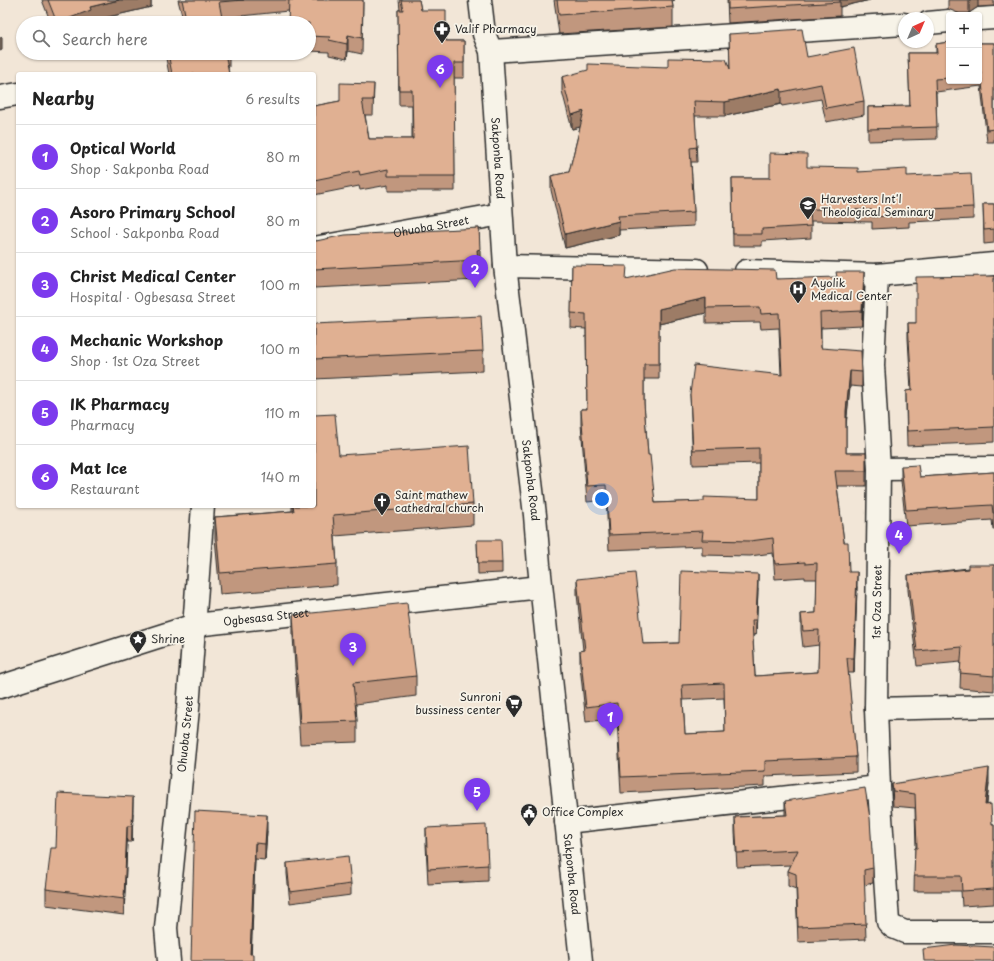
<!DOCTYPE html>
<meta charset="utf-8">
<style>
:root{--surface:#fff;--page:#f2f2f2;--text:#222;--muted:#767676;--line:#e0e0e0;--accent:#7c3aed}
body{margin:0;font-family:"Playpen Sans",sans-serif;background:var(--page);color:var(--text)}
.controls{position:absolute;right:12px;top:12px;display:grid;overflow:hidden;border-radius:4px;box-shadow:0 1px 3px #0004}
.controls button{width:36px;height:36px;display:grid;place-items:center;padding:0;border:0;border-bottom:1px solid var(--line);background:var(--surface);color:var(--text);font:20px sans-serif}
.compass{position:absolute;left:898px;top:12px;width:36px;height:36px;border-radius:50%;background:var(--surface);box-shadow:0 1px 3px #0004;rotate:44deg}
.you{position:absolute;left:602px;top:499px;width:14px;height:14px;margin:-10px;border:3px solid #fff;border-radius:50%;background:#1a73e8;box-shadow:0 0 0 6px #1a73e833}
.badge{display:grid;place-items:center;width:26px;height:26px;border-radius:50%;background:var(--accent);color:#fff;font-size:13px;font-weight:700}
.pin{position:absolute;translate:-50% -33px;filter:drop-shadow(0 1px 2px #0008)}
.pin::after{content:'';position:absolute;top:21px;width:14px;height:12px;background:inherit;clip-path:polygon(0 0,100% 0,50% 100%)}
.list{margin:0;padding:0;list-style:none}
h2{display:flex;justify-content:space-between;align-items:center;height:52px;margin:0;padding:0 16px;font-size:17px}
h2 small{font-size:13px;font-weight:400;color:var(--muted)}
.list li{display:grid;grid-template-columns:26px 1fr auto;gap:12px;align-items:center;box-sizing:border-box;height:64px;padding:0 16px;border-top:1px solid var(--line)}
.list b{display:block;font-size:15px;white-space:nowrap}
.list p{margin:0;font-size:13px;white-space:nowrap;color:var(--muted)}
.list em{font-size:13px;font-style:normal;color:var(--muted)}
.icon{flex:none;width:22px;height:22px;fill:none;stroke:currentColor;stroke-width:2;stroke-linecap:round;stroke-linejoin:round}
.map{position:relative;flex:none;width:994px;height:961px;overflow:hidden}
.search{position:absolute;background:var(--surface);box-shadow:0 1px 3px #0004;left:16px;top:16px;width:300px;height:44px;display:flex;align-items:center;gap:10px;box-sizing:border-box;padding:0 14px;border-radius:22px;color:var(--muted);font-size:15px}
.panel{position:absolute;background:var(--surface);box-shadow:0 1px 3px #0004;left:16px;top:72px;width:300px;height:436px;border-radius:4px}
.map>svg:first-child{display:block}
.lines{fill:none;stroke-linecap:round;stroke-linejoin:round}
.minor-casing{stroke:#2b2b2b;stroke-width:25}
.secondary-casing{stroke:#2b2b2b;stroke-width:25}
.minor{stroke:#f7f3e8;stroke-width:22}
.secondary{stroke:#f7f3e8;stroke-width:22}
.wall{fill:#c1977e;stroke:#2b2b2b;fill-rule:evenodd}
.shaded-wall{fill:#9d7b66;stroke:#2b2b2b}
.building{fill:#e0b092;stroke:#2b2b2b;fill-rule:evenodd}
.labels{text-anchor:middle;stroke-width:3.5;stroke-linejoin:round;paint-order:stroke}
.poi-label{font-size:11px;fill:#2b2b2b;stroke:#f7f3e8;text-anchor:start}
.street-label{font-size:11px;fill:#2b2b2b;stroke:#f7f3e8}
</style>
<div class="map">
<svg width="994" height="961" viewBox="0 0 994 961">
<rect width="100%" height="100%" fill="#f2e6d7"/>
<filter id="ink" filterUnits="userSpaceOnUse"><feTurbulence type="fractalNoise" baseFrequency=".025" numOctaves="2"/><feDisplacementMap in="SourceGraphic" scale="8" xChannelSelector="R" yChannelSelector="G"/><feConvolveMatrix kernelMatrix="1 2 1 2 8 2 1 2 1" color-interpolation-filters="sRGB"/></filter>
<g filter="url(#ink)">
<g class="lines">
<g class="minor-casing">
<g id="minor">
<path d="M979 19 994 18"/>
<path d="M928 23 949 21"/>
<path d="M491 51 904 24"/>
<path d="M0 97 18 94"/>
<path id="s1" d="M314 248 501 214"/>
<path d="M505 266 697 270"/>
<path d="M746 271 877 275 994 264"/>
<path d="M877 275 873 365 879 469 876 709 879 787 888 922 893 927 905 932H994"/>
<path d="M879 469 994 468"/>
<path id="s2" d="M0 687 195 625 541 587"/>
<path d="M876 709 994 706"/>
<path d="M566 822 879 787"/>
<path id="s3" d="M169 961 166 928 188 709 203 506"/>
</g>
</g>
<g class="secondary-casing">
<g id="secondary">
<path id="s4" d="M480 0 484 34 491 51 505 266 535 515 539 565 581 961"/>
</g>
</g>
<use href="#minor" class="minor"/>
<use href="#secondary" class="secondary"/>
</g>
<g class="wall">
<path d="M42 0H151V7L91 21V23H51Z"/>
<path d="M178 0H363L362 54 348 51 347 59 329 55V52L309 51V23L288 11 222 18 223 23H184Z"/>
<path d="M399 0H419L421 10 446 41H464V78H454L455 191H388V185L360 190 359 186 314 195V106L340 101 374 84 373 115H365L369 139H412V105H399L398 10H400Z"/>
<path d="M554 0H675L672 1 673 7V27L559 34Z"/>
<path d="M727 0H870L840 7V16L728 23Z"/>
<path d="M948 0H994V6L978 7 969 13H958L948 9Z"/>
<path d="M729 34 807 57 864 101V115L826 122 821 99 782 106 781 104 725 116H695L697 162H691L694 212V226L619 230V235L565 248 551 190V176L569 172 580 127 572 129 562 91V77L668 67 730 68Z"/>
<path d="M949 42V81H979V43H994V142H987L981 86 936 92 937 139 868 141V107L910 106 908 53H936V44Z"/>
<path d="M165 53H229V67L228 68 229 74H169Z"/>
<path d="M858 172 907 176 973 207V219L909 222V227L872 229V222L811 221V238L762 241V246H733L732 178H770Z"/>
<path d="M983 204H994V243L984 244Z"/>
<path d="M479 228 480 268 478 269V280L314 288V240L316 241Z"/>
<path d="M572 265 627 279H776L864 287 862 326 821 328V348L862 372V387L850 386 846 424V453H866V486H837L844 542 849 572 857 587 854 673H848L856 757V772L765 776V786L621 793 617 718 586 722 580 666V651L583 650 577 594V579L643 644 679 643 758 589 756 635H753L755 676 818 672 819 645 803 647 801 630V614L816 613 817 579H805V577L775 579 773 553 750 556 702 555V546L609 550 606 500 587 502 581 424V409H587L586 329 571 328ZM706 313V323L760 322 761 329 779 328 781 375 690 394 693 465 759 463V499L655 503 648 455 644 403V379H659V324ZM724 698 725 732 685 734 683 700Z"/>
<path d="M994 276V442L907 446 906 406V391H911L908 338V323H916Z"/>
<path d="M314 324 483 351V371L314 379Z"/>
<path d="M339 455 473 504V525L335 536 337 564V585L220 594 215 538V517L292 511V506H314Z"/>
<path d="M901 466 920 477 994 472V529H993L992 520 906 526 901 481Z"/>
<path d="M477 540 502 563V573L478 574Z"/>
<path d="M994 565V691L960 688 961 662 917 666 908 590V575Z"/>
<path d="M293 615 416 676V696L356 704 357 721V742L300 744 293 636Z"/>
<path d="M989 783 987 804 992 824H994V904L962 906 961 891H914L915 848H916L915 808 893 806 892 784Z"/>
<path d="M785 801 873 868V883L864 885 866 939 798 942 796 889 788 886V871L791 865 737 867 735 832V817L785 815Z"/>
<path d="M195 811 267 831 265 860 255 859 251 954Z"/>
<path d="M133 813 132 842H127L124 915 46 905V889L56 848Z"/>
<path d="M426 828 488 865V881L428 884 426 844Z"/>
<path d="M287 863 351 884V895L290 903 287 874Z"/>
</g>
<g class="shaded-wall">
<path d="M119 0H151V7L91 21V23H57L90 7Z"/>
<path d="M839 0H870L840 7V2Z"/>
<path d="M969 0H978V7L969 13Z"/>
<path d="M348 35V51L347 59V44Z"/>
<path d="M2 37V50L0 51V38Z"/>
<path d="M781 89V104L725 116V102Z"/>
<path d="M584 111V126L572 129V115Z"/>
<path d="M619 221V235L565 248V234Z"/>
<path d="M480 249V268L478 269V260L477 250Z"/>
<path d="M864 272V287L862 326V311Z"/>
<path d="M706 298V313L659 324V309Z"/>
<path d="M850 371V386L846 426V411Z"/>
<path d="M857 572V587L854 673V658Z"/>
<path d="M758 574V589L756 635V620Z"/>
<path d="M989 768V783L985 819V805Z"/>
<path d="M133 797V813L132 842V826Z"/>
<path d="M267 815V831L265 860V844Z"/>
<path d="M127 826V842L124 915V899Z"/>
<path d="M255 843V859L251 961 250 954Z"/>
</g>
<g class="building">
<path d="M48 0H119L90 7 91 10 57 23Z"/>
<path d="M182 0H244L219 2 223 23H187Z"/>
<path d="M289 0H363L362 38 348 35 347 44 329 40 330 37 309 36V23H288Z"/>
<path d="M401 0H419L421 10H446V41H464V63H454L455 176H388V169L360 175 359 171 314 180V106L340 101V83L374 84 373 100H362L369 139H413L412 90H399L398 10H403Z"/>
<path d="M557 0H672L673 7 559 15Z"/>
<path d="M728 0H840V2L728 9Z"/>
<path d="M802 29 807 57 854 48 864 101 826 108 821 84 782 92 781 89 725 102 694 101 697 147 690 148 694 212 618 216 619 221 565 234 551 176 569 172 584 111 572 115 562 77 588 70V64L668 67V58L726 59 730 69 729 34Z"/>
<path d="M949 42V78L935 79 937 127 868 129V107L910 106 908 53H937L936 44Z"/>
<path d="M979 43H994V129L987 130 981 73 979 74Z"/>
<path d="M168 53H225L229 74H172Z"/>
<path d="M770 153 807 154V167L858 168V172L907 169V176L971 173 973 207 909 210V215L872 217V210L810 209 811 226 762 229V234H733L732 178H770Z"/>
<path d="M983 204H994V229L984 230Z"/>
<path d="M479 228 480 249 477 250 478 260 314 269V240L316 241 345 235Z"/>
<path d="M572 265 627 266 626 279 675 268 775 270 776 279 837 277 836 272H864L862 311 820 313 821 348 861 351 862 372 850 371 846 411V453H866V471H835L844 542H848L849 572H857L854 658H847L856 757 765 761V771L621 777 617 703 586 707 580 651 585 650 577 579 635 573 643 644 679 643 681 571 758 574 756 620H752L755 676 818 672 819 630 803 631 801 614 816 613 817 563 805 564V562L775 564 773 538 750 541 702 540 703 531 609 535 606 485 587 486 581 409H587L586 314 571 313ZM706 298V308L760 307 761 314 779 313 782 375 694 365 690 394 693 450 759 448V499L704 497V501L655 503 650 455H648L644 403V364H659V309ZM724 683 725 732 685 734 682 685Z"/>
<path d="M994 276V427L907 431 906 391 912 390 908 323H916V277Z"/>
<path d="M481 316 483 351 314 359V324Z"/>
<path d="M335 414 339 455 469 446 473 504 333 515 337 564 220 573 215 517 294 511 293 506H314V415Z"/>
<path d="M918 465 920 477 994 472V513H993L992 505 906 510 901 466Z"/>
<path d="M477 540H501L502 563H478Z"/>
<path d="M968 565H994V676L960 673 962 647 917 651 908 575 968 569Z"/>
<path d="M407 603 416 676 353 683 357 721 300 723 293 615Z"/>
<path d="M989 768 985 805 991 804 992 824H994V889L962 891 961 876H914L915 848H917L915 794 893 791 892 784Z"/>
<path d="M865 788 870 818 873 868 864 870 866 924 798 927 796 874 788 871 798 850 737 853 735 817 787 815 785 801Z"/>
<path d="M58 793 133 797 132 826H127L124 899 46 889 51 848H56Z"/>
<path d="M195 811 267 815 265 844 255 843 250 954H253V961H191Z"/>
<path d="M486 825 488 865 428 869 426 828Z"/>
<path d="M348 856 351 884 290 892 287 863Z"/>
<path d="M956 945 994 947V961H924L923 949Z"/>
</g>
</g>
<defs>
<g id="pharmacy-pin" transform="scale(0.9)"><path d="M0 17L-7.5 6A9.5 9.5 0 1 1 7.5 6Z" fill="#2b2b2b" stroke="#f7f3e8"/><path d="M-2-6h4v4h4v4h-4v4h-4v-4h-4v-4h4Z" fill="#fff"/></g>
<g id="university-pin" transform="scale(0.9)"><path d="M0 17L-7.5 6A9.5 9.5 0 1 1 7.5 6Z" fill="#2b2b2b" stroke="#f7f3e8"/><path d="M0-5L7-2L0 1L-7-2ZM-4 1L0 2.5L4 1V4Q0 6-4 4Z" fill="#fff"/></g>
<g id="hospital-pin" transform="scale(0.9)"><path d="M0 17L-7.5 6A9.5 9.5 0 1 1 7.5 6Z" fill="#2b2b2b" stroke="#f7f3e8"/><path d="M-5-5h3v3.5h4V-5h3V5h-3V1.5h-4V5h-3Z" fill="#fff"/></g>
<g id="church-pin" transform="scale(0.9)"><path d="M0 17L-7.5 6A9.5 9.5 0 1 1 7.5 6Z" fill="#2b2b2b" stroke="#f7f3e8"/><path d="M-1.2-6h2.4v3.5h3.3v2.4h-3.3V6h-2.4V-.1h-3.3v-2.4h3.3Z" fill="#fff"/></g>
<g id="sight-pin" transform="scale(0.9)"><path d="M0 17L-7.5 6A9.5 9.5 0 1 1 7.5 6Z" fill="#2b2b2b" stroke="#f7f3e8"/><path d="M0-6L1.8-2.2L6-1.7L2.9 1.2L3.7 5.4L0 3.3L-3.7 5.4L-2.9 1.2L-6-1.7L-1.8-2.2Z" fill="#fff"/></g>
<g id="supermarket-pin" transform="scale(0.9)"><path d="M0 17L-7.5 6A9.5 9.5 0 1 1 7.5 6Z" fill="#2b2b2b" stroke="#f7f3e8"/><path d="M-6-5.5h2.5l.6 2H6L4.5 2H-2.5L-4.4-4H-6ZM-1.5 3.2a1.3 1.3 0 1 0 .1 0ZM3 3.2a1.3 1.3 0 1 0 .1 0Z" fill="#fff"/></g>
<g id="civic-pin" transform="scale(0.9)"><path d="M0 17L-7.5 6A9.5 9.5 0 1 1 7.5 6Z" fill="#2b2b2b" stroke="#f7f3e8"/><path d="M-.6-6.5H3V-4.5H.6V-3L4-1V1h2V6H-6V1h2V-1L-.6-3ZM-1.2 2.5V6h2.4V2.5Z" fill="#fff"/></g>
</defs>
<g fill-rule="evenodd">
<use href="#pharmacy-pin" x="442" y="29"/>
<use href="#university-pin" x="808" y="205"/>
<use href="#hospital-pin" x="798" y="289"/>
<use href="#church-pin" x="382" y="501"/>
<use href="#sight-pin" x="138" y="639"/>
<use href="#supermarket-pin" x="514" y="703"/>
<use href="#civic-pin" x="529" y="812"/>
</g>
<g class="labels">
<g class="poi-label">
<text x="455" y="33">Valif Pharmacy</text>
<text x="821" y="203">Harvesters Int'l<tspan x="821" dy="13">Theological Seminary</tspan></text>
<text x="811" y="287">Ayolik<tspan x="811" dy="13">Medical Center</tspan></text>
<text x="395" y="499">Saint mathew<tspan x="395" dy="13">cathedral church</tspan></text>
<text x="151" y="643">Shrine</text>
<text x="501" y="701" text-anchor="end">Sunroni<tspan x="501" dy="13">bussiness center</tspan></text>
<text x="542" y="816">Office Complex</text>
</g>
<g class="street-label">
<text dy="4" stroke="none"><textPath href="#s4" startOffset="160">Sakponba Road</textPath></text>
<text dy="4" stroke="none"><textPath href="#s1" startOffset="119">Ohuoba Street</textPath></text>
<text dy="4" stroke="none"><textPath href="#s4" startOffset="484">Sakponba Road</textPath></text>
<text transform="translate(877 602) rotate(-89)" y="4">1st Oza Street</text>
<text dy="4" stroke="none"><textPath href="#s2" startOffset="276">Ogbesasa Street</textPath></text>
<text dy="4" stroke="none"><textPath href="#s3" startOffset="228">Ohuoba Street</textPath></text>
<text dy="4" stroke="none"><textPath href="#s4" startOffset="880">Sakponba Road</textPath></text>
</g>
</g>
</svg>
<div class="controls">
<button>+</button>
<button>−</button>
</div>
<svg class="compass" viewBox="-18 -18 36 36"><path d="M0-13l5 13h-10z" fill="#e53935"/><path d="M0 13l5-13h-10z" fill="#767676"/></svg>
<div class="you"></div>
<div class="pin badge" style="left:610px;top:736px">1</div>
<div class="pin badge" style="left:475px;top:288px">2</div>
<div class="pin badge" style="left:353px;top:666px">3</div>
<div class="pin badge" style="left:899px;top:554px">4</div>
<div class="pin badge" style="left:477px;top:811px">5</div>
<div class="pin badge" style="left:440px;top:88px">6</div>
<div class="search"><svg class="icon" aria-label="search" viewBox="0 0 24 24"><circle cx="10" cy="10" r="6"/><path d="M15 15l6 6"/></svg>Search here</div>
<section class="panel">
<h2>Nearby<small>6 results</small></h2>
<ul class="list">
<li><span class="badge">1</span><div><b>Optical World</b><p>Shop · Sakponba Road</p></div><em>80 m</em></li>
<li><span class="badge">2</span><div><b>Asoro Primary School</b><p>School · Sakponba Road</p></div><em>80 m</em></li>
<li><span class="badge">3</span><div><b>Christ Medical Center</b><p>Hospital · Ogbesasa Street</p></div><em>100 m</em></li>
<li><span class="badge">4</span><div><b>Mechanic Workshop</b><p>Shop · 1st Oza Street</p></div><em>100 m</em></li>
<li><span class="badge">5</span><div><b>IK Pharmacy</b><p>Pharmacy</p></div><em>110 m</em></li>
<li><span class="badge">6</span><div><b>Mat Ice</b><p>Restaurant</p></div><em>140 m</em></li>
</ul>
</section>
</div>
